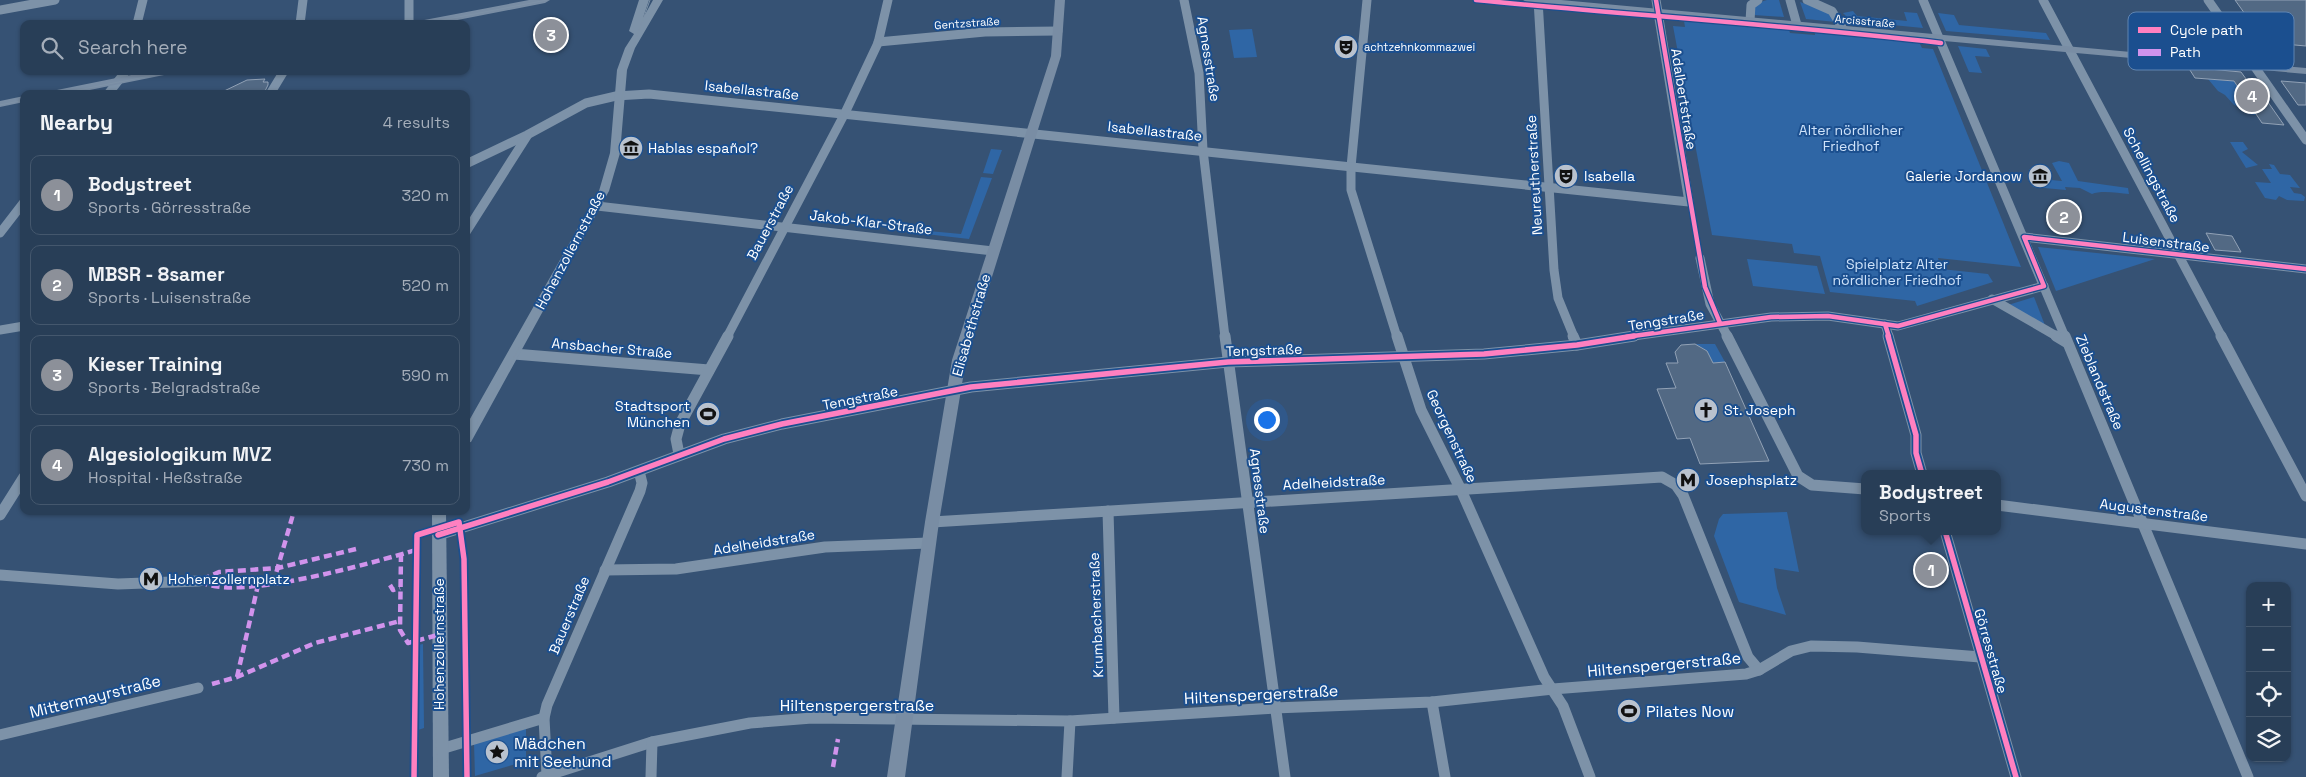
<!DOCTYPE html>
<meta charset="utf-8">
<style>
:root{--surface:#283e57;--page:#30455d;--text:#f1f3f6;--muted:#a5aeba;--line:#44576d;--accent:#8c9099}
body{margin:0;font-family:"Space Grotesk",sans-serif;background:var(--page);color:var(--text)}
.controls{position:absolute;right:15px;bottom:15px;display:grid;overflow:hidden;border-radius:10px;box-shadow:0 1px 4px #0004}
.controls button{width:45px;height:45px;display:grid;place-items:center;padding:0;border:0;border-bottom:1px solid var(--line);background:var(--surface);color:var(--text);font:25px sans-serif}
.you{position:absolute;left:1266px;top:419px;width:18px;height:18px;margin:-12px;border:4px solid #fff;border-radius:50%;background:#1a73e8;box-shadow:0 0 0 8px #1a73e833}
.badge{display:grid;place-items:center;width:32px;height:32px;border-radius:50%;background:var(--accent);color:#fff;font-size:16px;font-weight:700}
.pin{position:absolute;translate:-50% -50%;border:2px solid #fff;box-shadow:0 1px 5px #0006}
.popup{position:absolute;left:1861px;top:470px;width:140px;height:65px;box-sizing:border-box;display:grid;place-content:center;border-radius:10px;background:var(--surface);filter:drop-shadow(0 1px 4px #0005);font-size:16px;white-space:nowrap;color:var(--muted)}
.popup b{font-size:19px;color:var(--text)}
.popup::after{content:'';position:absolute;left:50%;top:100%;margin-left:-10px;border:10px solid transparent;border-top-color:var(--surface)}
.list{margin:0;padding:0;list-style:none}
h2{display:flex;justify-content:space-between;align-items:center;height:65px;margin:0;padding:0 20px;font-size:21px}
h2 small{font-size:16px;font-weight:400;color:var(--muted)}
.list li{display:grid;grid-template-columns:32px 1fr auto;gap:15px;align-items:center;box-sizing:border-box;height:80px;margin:0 10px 10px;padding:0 10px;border:1px solid var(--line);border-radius:10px}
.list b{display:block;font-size:19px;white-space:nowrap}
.list p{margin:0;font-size:16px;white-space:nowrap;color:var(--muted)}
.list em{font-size:16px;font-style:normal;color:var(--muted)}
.icon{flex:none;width:28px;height:28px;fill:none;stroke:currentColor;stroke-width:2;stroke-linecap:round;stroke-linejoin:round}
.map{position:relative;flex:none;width:2306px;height:777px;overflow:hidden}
.search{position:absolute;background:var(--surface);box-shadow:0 1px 4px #0004;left:20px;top:20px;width:450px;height:55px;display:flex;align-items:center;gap:12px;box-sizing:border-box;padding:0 18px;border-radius:10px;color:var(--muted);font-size:19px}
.panel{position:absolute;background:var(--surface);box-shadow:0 1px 4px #0004;left:20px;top:90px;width:450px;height:425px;border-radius:10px}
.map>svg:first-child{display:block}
.green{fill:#2f66a5}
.building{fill:#526984;stroke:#92a2b6}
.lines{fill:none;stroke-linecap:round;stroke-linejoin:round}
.minor-far1{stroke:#7d92a8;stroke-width:9}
.minor{stroke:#7d92a8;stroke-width:11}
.tertiary{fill:#7d92a8;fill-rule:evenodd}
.secondary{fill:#798da4;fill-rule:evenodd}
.tram{stroke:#7e92a7;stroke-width:1}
.quiet{stroke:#d193ec;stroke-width:4.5;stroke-dasharray:8 4.5;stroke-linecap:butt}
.cycleway-far1-casing{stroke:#1b4f8f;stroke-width:7}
.cycleway-casing{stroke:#1b4f8f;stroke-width:9}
.cycleway-far1{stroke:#ff80c0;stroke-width:4.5}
.cycleway{stroke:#ff80c0;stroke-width:5.5}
.labels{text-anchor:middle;stroke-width:4;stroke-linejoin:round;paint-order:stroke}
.far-street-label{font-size:11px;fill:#fff;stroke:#1b4f8f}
.far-poi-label{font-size:11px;fill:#fff;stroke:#1b4f8f;text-anchor:start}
.street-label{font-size:14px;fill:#fff;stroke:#1b4f8f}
.park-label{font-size:14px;fill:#cfe3fa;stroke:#1b4f8f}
.poi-label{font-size:14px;fill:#fff;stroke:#1b4f8f;text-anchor:start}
.near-street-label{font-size:16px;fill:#fff;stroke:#1b4f8f}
.near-poi-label{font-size:16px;fill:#fff;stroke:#1b4f8f;text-anchor:start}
.key{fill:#1b4f8f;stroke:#5f84b1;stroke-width:1}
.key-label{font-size:14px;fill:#fff}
</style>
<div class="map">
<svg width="2306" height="777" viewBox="0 0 2306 777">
<rect width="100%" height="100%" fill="#365274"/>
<g class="green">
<path d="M1767 0H1779L1784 17 1753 15C1752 6 1759 2 1767 0Z"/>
<path d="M1800 2 1828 12 1836 22 1806 19Z"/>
<path d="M1853 11 1857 16 1907 21 1904 12 1917 13 1923 28 1851 21 1843 13Z"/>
<path d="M1938 13 1954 15 1959 25 2046 33 2050 40 1946 31Z"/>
<path d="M1684 21 1789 30 1790 33 1815 35V33L1919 42 1922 48 1933 49 2021 267 1938 258 1941 269 1988 274 1993 282 1917 306 1915 301 1830 292 1820 256 1794 253 1792 244 1712 235 1673 26 1685 27Z"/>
<path d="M1252 29 1257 57 1234 58 1229 30Z"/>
<path d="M1958 46 1986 49 1990 57 1975 56 1982 73 1969 72Z"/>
<path d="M2208 79 2234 81 2256 115 2248 114 2244 108 2234 105 2225 95 2218 91Z"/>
<path d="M2230 142H2243L2248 149 2242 152 2258 165 2246 168Z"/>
<path d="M991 149 1002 150 993 174 983 173Z"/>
<path d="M2059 161 2069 163 2078 181 2128 188 2129 194C2118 193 2101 190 2092 194L2080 188 2065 187 2066 190 2033 187 2029 178 2062 181 2052 163Z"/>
<path d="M2269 164 2274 165 2280 174 2290 175 2300 188 2290 187 2294 193 2301 194 2305 197 2304 201 2287 200 2279 196 2276 200 2265 198 2255 182 2271 183 2262 169H2272Z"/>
<path d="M981 177 992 178 969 239 917 233 918 230 961 234Z"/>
<path d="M2038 247 2155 259 2056 291Z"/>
<path d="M1747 259 1817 266 1825 294 1753 286Z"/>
<path d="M2034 297 2046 328 2008 305Z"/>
<path d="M1695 344H1715L1725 362 1713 363 1707 351Z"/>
<path d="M1787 512 1799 572 1774 568 1777 588 1786 615 1739 602 1714 536 1719 519 1723 514Z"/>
<path d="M423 644 424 728 418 730V645Z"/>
<path d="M526 728V761L475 776 474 744Z"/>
</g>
<g class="building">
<path d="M2235 0H2306V46L2272 43 2252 15 2245 14Z"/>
<path d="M2188 67 2241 72 2249 83 2256 85 2284 125 2262 123 2234 81 2195 78Z"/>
<path d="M265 79 263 82H268V85L265 91H257L255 94 220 93 247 80Z"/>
<path d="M2281 81 2306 83V105H2298Z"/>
<path d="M2206 233 2232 236 2241 252 2215 250Z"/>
<path d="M1695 344 1707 351 1713 363 1725 362 1769 461 1700 464 1690 438 1677 439 1657 389 1676 388 1666 363H1678L1675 352 1681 345Z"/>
</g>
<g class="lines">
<g class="minor-far1">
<path d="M409 0V24"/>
<path d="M1184 0 1199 73 1203 150 1225 337"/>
<path d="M1367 0 1351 167V190L1397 337"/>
<path d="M1538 0 1554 270 1558 298 1574 337"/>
<path d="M1790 0 1797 25"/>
<path d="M1807 0 1832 11 1843 29"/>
<path d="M1923 0 2065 337"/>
<path d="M2043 0 2222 337"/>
<path d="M2208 0 2306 140"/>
<path d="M0 10 55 0"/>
<path d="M1750 21 1751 5 1758 0"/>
<path d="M137 24 143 0"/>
<path d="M300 24 303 0"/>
<path d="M878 42 985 32 1058 31"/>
<path d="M108 94 126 71"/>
<path d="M270 94 284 71"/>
<path d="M466 164 527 135 586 103 616 96 649 94 1689 202 1656 0"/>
<path d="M597 206 993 251"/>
<path d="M466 232 527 136"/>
<path d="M0 233 24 202"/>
<path d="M2024 237 2306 269"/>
<path d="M1700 258 1710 304 1728 337"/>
<path d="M1992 299 2058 337"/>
<path d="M1885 324 1889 337"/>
<path d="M0 330 24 326"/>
<path d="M727 337 845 113 878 43 888 0"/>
<path d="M1626 337 1771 317 1828 316 1898 326 2044 286"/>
</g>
<g class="minor">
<path d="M1225 336 1285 777"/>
<path d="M1397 336 1421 410 1461 490 1544 677 1563 706 1590 777"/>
<path d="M1573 336 1577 345"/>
<path d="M1727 336 1798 476 1812 485 1865 489"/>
<path d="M1888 336 1916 435V453L1922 474"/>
<path d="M2056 336 2066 342"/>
<path d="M2065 336 2248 777"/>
<path d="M2221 336 2306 496"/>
<path d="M514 354 709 370"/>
<path d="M679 454 676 439 680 424 728 336"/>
<path d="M1997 505 2306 544"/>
<path d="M1108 511 1114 718"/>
<path d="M0 515 24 477"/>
<path d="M932 522 1662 477 1676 485 1683 495 1748 657 1759 670"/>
<path d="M1945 531 2016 777"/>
<path d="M438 535 608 482 724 439 782 424 971 387 1228 362 1484 354 1577 345 1634 336"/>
<path d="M605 570 676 569 825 547 928 543"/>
<path d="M0 575 118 584 199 581"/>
<path d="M1432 702 1445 777"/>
<path d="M0 735 198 688"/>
<path d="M441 749 544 718"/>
<path d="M547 775 544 718 547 705 640 491 642 483 639 471"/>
<path d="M542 777 652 742 750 723 812 718 1070 721 1274 708 1432 702 1553 689 1746 674 1759 670 1791 651 1811 646 1857 647 1980 657"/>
<path d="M651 777 652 742"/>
<path d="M1067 777 1070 721"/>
</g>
<g class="tertiary">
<path d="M639 0H649L643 18 653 0H663L635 48 627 70 620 153 609 191 471 442 466 443V426L599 191 610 153 617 70 625 48 634 34 629 31Z"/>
<path d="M432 511H446L449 777H433Z"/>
</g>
<g class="secondary">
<path d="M529 0H550L545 3 437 24H414L419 21Z"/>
<path d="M1055 0H1065L1061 56 966 360 939 522 905 777H887L925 522 952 360 1051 56Z"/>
<path d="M1523 0H1561L2306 68V74L1528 3Z"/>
<path d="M151 71H174L169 74 70 94H47L52 91Z"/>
<path d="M24 96V102L0 107V101Z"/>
</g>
<g class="tram">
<path d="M422 24 547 0"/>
<path d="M47 94 65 90"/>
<path d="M58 94 175 71"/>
<path d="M0 105 24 100"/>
<path d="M466 444 606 191 617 153 625 69 650 0"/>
<path d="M436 511 434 624 437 777"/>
<path d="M442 557 444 742"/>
</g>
<g class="quiet">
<path d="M356 549 278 568 219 572 199 581C234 603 375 562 416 550"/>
<path d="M401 554 400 630 408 643 438 635"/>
<path d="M273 584 294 511"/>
<path d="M390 585 393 590 400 588"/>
<path d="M237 677 258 585"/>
<path d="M212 684 237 677 315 643 400 621"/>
<path d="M833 767 838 739"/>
</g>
<g class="cycleway-far1-casing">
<g id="cycleway-far1">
<path d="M1476 0C1631 15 1786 25 1941 43"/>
<path d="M1656 0 1705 287 1720 323"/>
<path d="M1885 324 1889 337"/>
<path d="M1626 337 1771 317 1828 316 1898 326 2044 286 2024 237 2306 269"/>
</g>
</g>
<g class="cycleway-casing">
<g id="cycleway">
<path d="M1888 336 1916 435V453L1922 474"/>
<path d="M1945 531 2016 777"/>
<path d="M438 535 608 482 724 439 782 424 971 387 1228 362 1484 354 1577 345 1634 336"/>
<path d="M414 777 417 535 459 522 464 559 467 777"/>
</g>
</g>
<use href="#cycleway-far1" class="cycleway-far1"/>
<use href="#cycleway" class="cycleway"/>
</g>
<defs>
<g id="theatre-disc" transform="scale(1.25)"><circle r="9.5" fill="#b9c2ce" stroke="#1b4f8f"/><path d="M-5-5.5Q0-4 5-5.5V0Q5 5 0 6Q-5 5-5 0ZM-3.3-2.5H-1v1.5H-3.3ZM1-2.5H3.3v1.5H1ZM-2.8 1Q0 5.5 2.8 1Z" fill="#111"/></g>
<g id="museum-disc" transform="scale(1.25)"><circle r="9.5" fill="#b9c2ce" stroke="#1b4f8f"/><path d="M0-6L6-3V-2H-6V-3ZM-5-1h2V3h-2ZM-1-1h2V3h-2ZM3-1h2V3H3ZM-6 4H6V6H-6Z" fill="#111"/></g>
<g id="church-disc" transform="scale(1.25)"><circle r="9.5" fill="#b9c2ce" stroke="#1b4f8f"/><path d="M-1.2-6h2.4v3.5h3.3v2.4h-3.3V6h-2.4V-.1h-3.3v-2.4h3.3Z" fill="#111"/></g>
<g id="stadium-disc" transform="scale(1.25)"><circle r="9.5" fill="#b9c2ce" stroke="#1b4f8f"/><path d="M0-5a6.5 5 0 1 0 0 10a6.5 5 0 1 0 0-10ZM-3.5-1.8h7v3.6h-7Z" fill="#111"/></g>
<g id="metro-disc" transform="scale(1.25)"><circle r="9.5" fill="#b9c2ce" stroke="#1b4f8f"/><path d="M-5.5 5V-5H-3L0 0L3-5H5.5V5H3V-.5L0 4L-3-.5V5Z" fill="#111"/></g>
<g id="sight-disc" transform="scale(1.25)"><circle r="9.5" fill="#b9c2ce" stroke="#1b4f8f"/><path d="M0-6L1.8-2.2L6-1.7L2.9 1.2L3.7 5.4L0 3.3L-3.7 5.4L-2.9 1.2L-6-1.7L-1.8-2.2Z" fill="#111"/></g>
</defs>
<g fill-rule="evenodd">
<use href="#theatre-disc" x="1346" y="47"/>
<use href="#museum-disc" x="631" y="148"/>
<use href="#theatre-disc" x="1566" y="176"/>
<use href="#museum-disc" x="2040" y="176"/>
<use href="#church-disc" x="1706" y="410"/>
<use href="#stadium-disc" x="708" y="414"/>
<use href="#metro-disc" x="1688" y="480"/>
<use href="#metro-disc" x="151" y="579"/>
<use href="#stadium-disc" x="1629" y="711"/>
<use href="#sight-disc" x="497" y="752"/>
</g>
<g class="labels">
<g class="far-street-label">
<text transform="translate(1865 21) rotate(5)" y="4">Arcisstraße</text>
<text transform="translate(967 23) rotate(-4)" y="4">Gentzstraße</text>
</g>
<g class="far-poi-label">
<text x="1364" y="51">achtzehnkommazwei</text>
</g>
<g class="street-label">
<text transform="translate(1209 59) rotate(81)" y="5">Agnesstraße</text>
<text transform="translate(752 90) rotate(6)" y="5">Isabellastraße</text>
<text transform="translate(1684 99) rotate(81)" y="5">Adalbertstraße</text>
<text transform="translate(1155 131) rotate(6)" y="5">Isabellastraße</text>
<text transform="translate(1534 175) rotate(-93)" y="5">Neureutherstraße</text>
<text transform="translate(2152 175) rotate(62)" y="5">Schellingstraße</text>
<text transform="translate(770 222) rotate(-62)" y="5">Bauerstraße</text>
<text transform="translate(871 222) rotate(7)" y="5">Jakob-Klar-Straße</text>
<text transform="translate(2166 242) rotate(7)" y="5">Luisenstraße</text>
<text transform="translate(570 250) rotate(-62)" y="5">Hohenzollernstraße</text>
<text transform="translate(1666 320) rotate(-9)" y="5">Tengstraße</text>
<text transform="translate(971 325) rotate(-74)" y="5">Elisabethstraße</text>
<text transform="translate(612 348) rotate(5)" y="5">Ansbacher Straße</text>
<text transform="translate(1264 350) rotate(-2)" y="5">Tengstraße</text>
<text transform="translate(2100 382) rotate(67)" y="5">Zieblandstraße</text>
<text transform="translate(860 398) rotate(-11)" y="5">Tengstraße</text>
<text transform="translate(1452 436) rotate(65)" y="5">Georgenstraße</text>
<text transform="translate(1334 482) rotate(-3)" y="5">Adelheidstraße</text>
<text transform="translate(1260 491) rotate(83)" y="5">Agnesstraße</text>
<text transform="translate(2154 510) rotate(7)" y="5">Augustenstraße</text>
<text transform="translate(764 542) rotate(-9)" y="5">Adelheidstraße</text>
<text transform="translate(569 615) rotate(-67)" y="5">Bauerstraße</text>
<text transform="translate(1096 615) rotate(-92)" y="5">Krumbacherstraße</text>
<text transform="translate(439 644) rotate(-90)" y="5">Hohenzollernstraße</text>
<text transform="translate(1991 651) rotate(74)" y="5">Görresstraße</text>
</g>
<g class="park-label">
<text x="1851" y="135">Alter nördlicher<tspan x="1851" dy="16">Friedhof</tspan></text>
<text x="1897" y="269">Spielplatz Alter<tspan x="1897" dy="16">nördlicher Friedhof</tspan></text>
</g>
<g class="poi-label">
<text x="648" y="153">Hablas español?</text>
<text x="1584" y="181">Isabella</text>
<text x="2022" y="181" text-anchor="end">Galerie Jordanow</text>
<text x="690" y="411" text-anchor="end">Stadtsport<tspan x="690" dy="16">München</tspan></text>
<text x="1724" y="415">St. Joseph</text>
<text x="1706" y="485">Josephsplatz</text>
<text x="168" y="584">Hohenzollernplatz</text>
</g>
<g class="near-street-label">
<text transform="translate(1664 664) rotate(-5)" y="6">Hiltenspergerstraße</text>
<text transform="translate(1261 694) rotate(-3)" y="6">Hiltenspergerstraße</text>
<text transform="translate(95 696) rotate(-14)" y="6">Mittermayrstraße</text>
<text x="857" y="711">Hiltenspergerstraße</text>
</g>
<g class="near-poi-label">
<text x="1646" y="717">Pilates Now</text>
<text x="514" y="749">Mädchen<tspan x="514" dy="18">mit Seehund</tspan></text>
</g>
</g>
<rect x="2128" y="12" width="166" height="58" rx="8" class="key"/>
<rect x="2138" y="27" width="23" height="6" fill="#ff80c0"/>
<rect x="2138" y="49" width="23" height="7" fill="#d193ec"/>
<g class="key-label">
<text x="2170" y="35">Cycle path</text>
<text x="2170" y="57">Path</text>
</g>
</svg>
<div class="controls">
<button>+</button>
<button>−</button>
<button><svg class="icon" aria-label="locate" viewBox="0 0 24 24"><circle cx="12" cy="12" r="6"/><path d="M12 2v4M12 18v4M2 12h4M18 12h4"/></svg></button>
<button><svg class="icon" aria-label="layers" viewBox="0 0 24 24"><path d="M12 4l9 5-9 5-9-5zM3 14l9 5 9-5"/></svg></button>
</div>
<div class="you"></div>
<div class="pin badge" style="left:1931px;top:570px">1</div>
<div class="popup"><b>Bodystreet</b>Sports</div>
<div class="pin badge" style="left:2064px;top:217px">2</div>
<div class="pin badge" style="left:551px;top:35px">3</div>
<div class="pin badge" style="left:2252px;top:96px">4</div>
<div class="search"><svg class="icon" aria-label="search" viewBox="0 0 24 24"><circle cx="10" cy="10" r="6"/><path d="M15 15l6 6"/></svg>Search here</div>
<section class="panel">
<h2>Nearby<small>4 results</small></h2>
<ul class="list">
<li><span class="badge">1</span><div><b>Bodystreet</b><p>Sports · Görresstraße</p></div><em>320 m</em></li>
<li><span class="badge">2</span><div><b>MBSR - 8samer</b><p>Sports · Luisenstraße</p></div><em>520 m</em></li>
<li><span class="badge">3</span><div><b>Kieser Training</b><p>Sports · Belgradstraße</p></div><em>590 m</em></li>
<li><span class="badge">4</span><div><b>Algesiologikum MVZ</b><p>Hospital · Heßstraße</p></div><em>730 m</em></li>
</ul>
</section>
</div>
